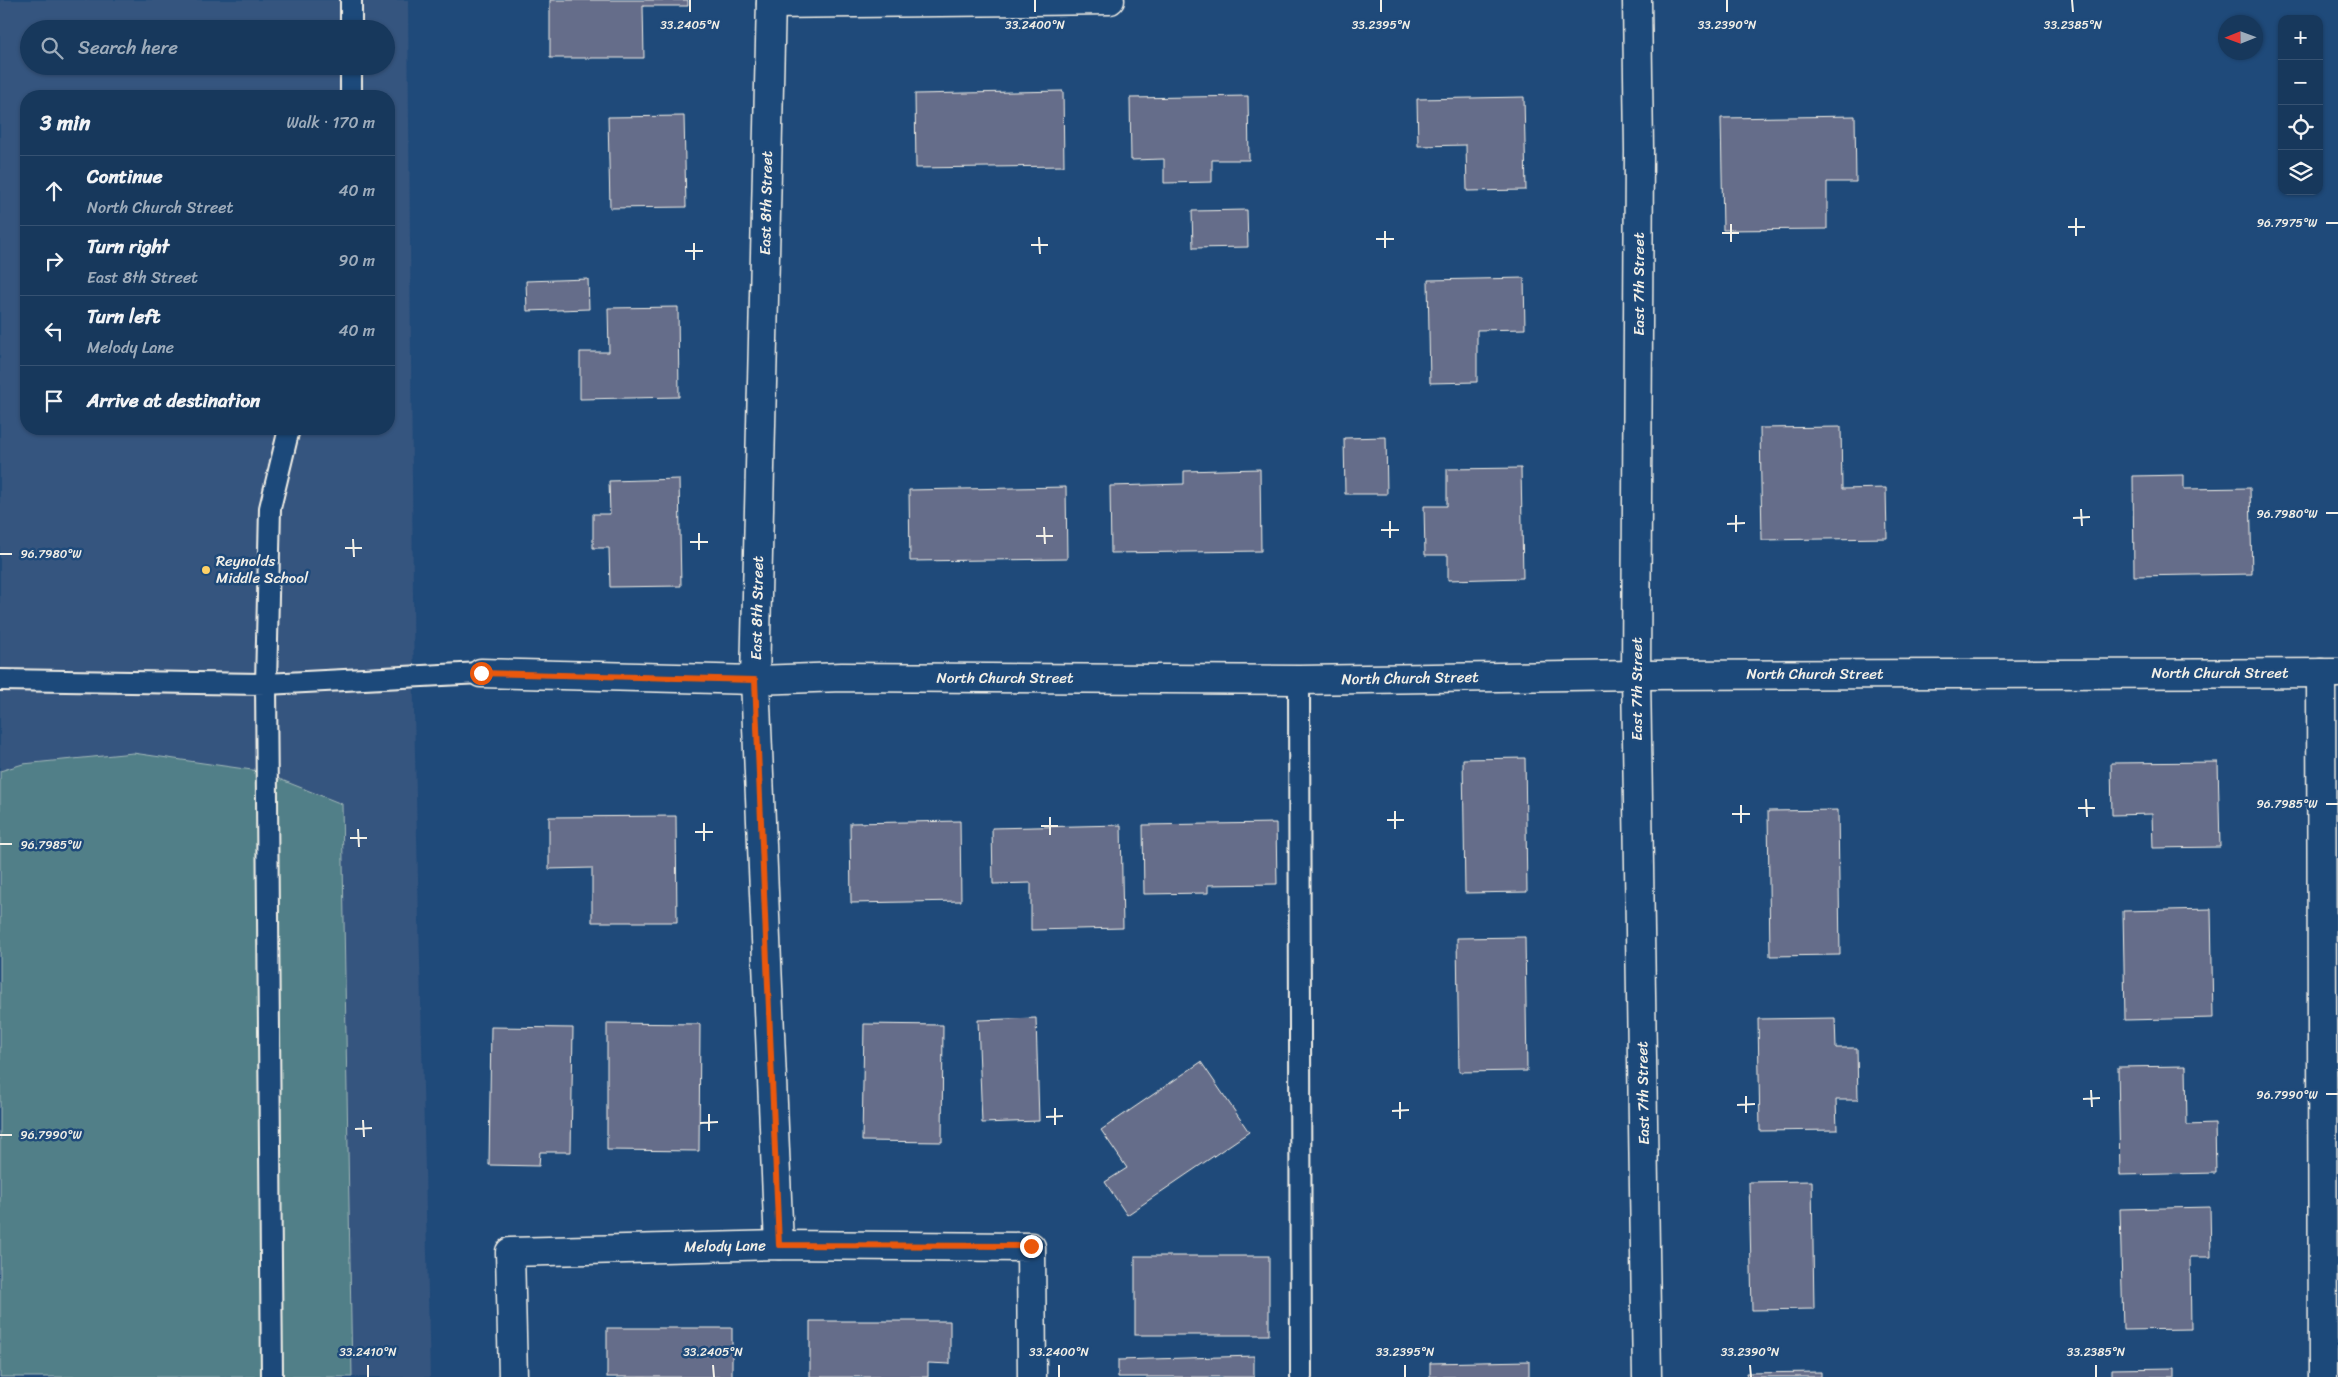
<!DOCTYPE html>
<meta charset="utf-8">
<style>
:root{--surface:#17385c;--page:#244365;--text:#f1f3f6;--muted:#9eacbb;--line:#365272}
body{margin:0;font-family:Sriracha,sans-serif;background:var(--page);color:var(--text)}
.controls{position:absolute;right:15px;top:15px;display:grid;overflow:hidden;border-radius:10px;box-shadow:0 1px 4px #0004}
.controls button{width:45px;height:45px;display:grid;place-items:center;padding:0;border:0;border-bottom:1px solid var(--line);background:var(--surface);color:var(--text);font:25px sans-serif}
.compass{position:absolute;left:2218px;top:15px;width:45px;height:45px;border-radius:50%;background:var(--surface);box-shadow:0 1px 4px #0004;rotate:269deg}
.stop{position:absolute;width:15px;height:15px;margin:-11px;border:4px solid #ea580c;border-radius:50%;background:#fff}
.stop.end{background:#ea580c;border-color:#fff;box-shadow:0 1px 5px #0008}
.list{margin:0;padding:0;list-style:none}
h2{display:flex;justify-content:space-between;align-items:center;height:65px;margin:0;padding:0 20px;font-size:21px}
h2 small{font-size:16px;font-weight:400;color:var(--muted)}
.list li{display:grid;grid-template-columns:32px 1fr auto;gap:15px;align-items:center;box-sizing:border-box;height:70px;padding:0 20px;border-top:1px solid var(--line)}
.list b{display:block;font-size:19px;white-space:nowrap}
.list p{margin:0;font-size:16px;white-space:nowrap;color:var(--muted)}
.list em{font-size:16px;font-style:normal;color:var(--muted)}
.icon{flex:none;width:28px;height:28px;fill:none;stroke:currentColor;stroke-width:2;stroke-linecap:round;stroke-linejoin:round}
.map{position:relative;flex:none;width:2338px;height:1377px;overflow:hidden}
.search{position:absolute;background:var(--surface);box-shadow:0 1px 4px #0004;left:20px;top:20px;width:375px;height:55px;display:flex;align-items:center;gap:12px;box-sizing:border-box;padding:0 18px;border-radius:28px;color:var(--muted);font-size:19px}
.panel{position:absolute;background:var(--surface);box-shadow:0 1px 4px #0004;left:20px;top:90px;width:375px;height:345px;border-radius:20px}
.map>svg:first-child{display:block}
.built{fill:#34547f;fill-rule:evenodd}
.green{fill:#517f88;stroke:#a2b8b8}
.building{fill:#656d8a;stroke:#f4f1e8}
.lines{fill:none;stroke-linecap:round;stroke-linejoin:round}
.service-casing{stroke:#f4f1e8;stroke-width:24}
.minor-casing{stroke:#f4f1e8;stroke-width:31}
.service{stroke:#1f4a7a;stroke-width:20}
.minor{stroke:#1f4a7a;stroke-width:28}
.route{stroke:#ea580c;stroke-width:6}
.ticks{fill:none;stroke:#f4f1e8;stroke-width:2}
.poi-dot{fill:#ffd166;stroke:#1f4a7a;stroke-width:2}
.labels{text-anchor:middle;stroke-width:5;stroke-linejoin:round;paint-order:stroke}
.street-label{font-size:15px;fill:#f4f1e8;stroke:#1f4a7a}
.poi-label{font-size:15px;fill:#f4f1e8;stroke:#1f4a7a;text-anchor:start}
.ticks-label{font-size:12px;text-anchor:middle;fill:#f4f1e8;stroke:#1f4a7a;stroke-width:5;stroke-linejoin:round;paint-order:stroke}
</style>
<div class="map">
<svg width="2338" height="1377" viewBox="0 0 2338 1377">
<rect width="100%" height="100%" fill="#1f4a7a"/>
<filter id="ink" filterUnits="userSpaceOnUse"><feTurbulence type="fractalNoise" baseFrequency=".02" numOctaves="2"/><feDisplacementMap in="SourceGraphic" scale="10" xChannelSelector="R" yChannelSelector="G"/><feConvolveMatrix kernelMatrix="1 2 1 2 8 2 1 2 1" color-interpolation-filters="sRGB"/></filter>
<g filter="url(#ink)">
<path class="built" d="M0 0H408L414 711 430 1377H0ZM29 29H386V66H29ZM26 96H389V429H26Z"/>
<path class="green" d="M133 753 259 771 342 804 352 1377H0V771L23 764Z"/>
<g class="building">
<path d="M550 0H688V6H643L644 58H550Z"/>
<path d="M1063 91 1064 166 916 168 915 94Z"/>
<path d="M1248 96 1249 160H1212V182L1164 183V159L1131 160 1130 98Z"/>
<path d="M1524 97 1526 190 1467 191 1466 145 1418 146 1417 99Z"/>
<path d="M684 116 686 207 610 208 608 117Z"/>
<path d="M1855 116 1856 182H1827V229L1723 230 1721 118Z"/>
<path d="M1247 210 1248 247 1193 248 1192 211Z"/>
<path d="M1524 278 1525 329 1477 330V382L1430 383 1428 280Z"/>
<path d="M588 279 589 309 527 311 526 281Z"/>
<path d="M678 307 679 397 580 399V352H609L608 308Z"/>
<path d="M1841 427 1842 489 1886 488 1887 538 1762 540 1760 428Z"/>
<path d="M1386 437 1387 494H1345L1344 438Z"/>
<path d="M1521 468 1523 578 1448 580V555H1425L1424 506H1447V469Z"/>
<path d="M1260 469 1261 551 1111 553 1110 486 1184 484V471Z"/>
<path d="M2184 475V489L2250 488 2252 574 2134 576 2133 476Z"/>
<path d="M679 479 681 586 610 587 609 548H593V514H610L609 481Z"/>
<path d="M1066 487 1067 559 910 561 909 490Z"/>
<path d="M1525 758 1527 892 1465 893 1463 759Z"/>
<path d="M2218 762 2220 847 2153 848 2152 814 2112 815 2111 763Z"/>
<path d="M1838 810 1840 955 1770 956 1768 811Z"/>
<path d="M676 816 677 922H592V868L549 869V817Z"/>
<path d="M960 821 961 901 851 903 850 823Z"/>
<path d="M1276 823 1277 884 1208 885V893L1144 894 1143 825Z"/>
<path d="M1121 825 1123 928 1031 930V883L993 884 992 828Z"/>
<path d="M2211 909 2213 1018 2125 1020 2123 911Z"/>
<path d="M1525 937 1527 1071 1459 1072 1457 938Z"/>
<path d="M1036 1018 1039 1121 982 1123 978 1020Z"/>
<path d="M1835 1018 1836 1048H1857L1858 1100H1836L1837 1130 1760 1131 1758 1019Z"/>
<path d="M607 1023 700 1024 699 1151 607 1150Z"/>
<path d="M864 1024 943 1025 942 1142 862 1141Z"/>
<path d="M491 1027 573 1028 571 1152H540L539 1166 489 1165Z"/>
<path d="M1201 1062 1249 1132 1127 1215 1105 1182 1127 1168 1101 1130Z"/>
<path d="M2186 1066 2187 1125 2215 1124 2216 1173 2120 1175 2118 1067Z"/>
<path d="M1812 1181 1814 1309 1752 1310 1749 1182Z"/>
<path d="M2210 1207 2211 1257H2190L2191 1329 2123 1330 2120 1209Z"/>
<rect x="1135" y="1256" width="134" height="79"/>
<path d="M810 1321H950V1364L928 1363V1377H810Z"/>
<rect x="607" y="1328" width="125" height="49"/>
<path d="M1254 1356V1377H1118V1360Z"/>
<path d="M1529 1361V1377H1430V1363Z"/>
<path d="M2175 1368V1377H2112V1369Z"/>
<path d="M1821 1372V1377H1747L1746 1373Z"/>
</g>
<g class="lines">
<g class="service-casing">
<g id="service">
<path d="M351 0V29"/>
<path d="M351 66V96"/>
<path d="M289 429 270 508 266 684 481 673"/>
<path d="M0 680 266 684 272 1377"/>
<path d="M1299 680 1301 1377"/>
</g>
</g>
<g class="minor-casing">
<g id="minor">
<path d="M771 0 755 680 779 1245"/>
<path d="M1637 0 1639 151 1636 675 1647 1377"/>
<path d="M771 4 1110 0"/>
<path d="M481 673 755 680 842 677 1299 680 1636 675 2338 673"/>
<path d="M2321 673 2323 1377"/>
<path d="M513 1377 510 1252 779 1245 1031 1247 1032 1377"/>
</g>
</g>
<use href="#service" class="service"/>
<use href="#minor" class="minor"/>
</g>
</g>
<g class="lines" filter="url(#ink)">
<path class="route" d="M481 673 755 680 779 1245 1031 1246"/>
</g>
<path class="ticks" d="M690 0V12M1035 0V12M1381 0V12M1727 0V12M2072 0 2073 12M2076 218V236M2326 223H2338M1731 224V242M2068 227H2085M1385 231V248M1722 233H1739M1039 237 1040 254M1376 239H1394M694 243V260M1031 245H1048M685 251H703M2081 509 2082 526M2326 513H2338M1736 515V532M2073 518 2090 517M1390 521V538M1727 524 1745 523M1044 527 1045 544M1381 530H1399M699 533V550M1036 536H1053M353 539 354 557M690 542H708M345 548H362M0 554H12M2086 799 2087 817M2326 804H2338M1741 805V823M2078 808H2095M1395 811V829M1732 814H1750M1050 817V835M1387 820H1404M704 823V841M1041 826H1058M358 829 359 847M695 832H713M350 838H367M0 844H12M2091 1090 2092 1107M2326 1094H2338M1746 1096V1113M2083 1099 2100 1098M1400 1102V1119M1737 1105 1755 1104M1055 1108V1125M1392 1111 1409 1110M709 1114V1131M1046 1117 1063 1116M363 1120 364 1137M700 1123 718 1122M355 1129 372 1128M0 1135H12M368 1365V1377M713 1365 714 1377M1059 1365V1377M1405 1365V1377M1750 1365 1751 1377M2096 1365V1377"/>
<circle class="poi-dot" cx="206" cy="570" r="5"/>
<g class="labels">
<g class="street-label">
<text transform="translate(766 203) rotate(-89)" y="5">East 8th Street</text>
<text transform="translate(1639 284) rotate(-90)" y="5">East 7th Street</text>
<text transform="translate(757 608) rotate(-89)" y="5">East 8th Street</text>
<text x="2220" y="678">North Church Street</text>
<text x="1815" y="679">North Church Street</text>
<text x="1005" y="683">North Church Street</text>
<text transform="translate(1410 678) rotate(-1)" y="5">North Church Street</text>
<text transform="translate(1637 689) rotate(-90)" y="5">East 7th Street</text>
<text transform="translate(1643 1093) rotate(-91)" y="5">East 7th Street</text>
<text transform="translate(725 1246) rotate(-1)" y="5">Melody Lane</text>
</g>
<g class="poi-label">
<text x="216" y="566">Reynolds<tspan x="216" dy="17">Middle School</tspan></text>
</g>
</g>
<g class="ticks-label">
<text x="690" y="29">33.2405°N</text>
<text x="1035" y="29">33.2400°N</text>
<text x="1381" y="29">33.2395°N</text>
<text x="1727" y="29">33.2390°N</text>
<text x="2073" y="29">33.2385°N</text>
<text x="2287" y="227">96.7975°W</text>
<text x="2287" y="518">96.7980°W</text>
<text x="51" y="558">96.7980°W</text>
<text x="2287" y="808">96.7985°W</text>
<text x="51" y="849">96.7985°W</text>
<text x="2287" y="1099">96.7990°W</text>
<text x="51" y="1139">96.7990°W</text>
<text x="368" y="1356">33.2410°N</text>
<text x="713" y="1356">33.2405°N</text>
<text x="1059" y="1356">33.2400°N</text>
<text x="1405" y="1356">33.2395°N</text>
<text x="1750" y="1356">33.2390°N</text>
<text x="2096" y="1356">33.2385°N</text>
</g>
</svg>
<div class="controls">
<button>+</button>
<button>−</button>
<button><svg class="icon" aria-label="locate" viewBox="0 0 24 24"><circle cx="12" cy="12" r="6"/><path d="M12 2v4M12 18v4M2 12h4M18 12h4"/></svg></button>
<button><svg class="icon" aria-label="layers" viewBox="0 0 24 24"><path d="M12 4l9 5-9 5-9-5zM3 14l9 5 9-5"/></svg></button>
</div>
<svg class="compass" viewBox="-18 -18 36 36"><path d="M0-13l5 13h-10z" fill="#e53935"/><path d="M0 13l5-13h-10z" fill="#9eacbb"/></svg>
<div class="stop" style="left:481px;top:673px"></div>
<div class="stop end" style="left:1031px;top:1246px"></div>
<div class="search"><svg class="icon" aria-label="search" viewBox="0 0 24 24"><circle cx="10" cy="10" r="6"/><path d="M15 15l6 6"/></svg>Search here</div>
<section class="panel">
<h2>3 min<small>Walk · 170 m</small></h2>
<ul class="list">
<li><svg class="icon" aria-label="ahead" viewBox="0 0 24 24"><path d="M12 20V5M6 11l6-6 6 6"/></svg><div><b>Continue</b><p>North Church Street</p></div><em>40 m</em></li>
<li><svg class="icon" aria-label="right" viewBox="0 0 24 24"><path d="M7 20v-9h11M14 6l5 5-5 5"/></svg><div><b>Turn right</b><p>East 8th Street</p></div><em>90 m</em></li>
<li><svg class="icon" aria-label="left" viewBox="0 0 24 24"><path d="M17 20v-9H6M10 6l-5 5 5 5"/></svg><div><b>Turn left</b><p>Melody Lane</p></div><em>40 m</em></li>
<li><svg class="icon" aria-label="arrive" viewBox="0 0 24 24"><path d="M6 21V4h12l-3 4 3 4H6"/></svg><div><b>Arrive at destination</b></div></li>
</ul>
</section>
</div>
